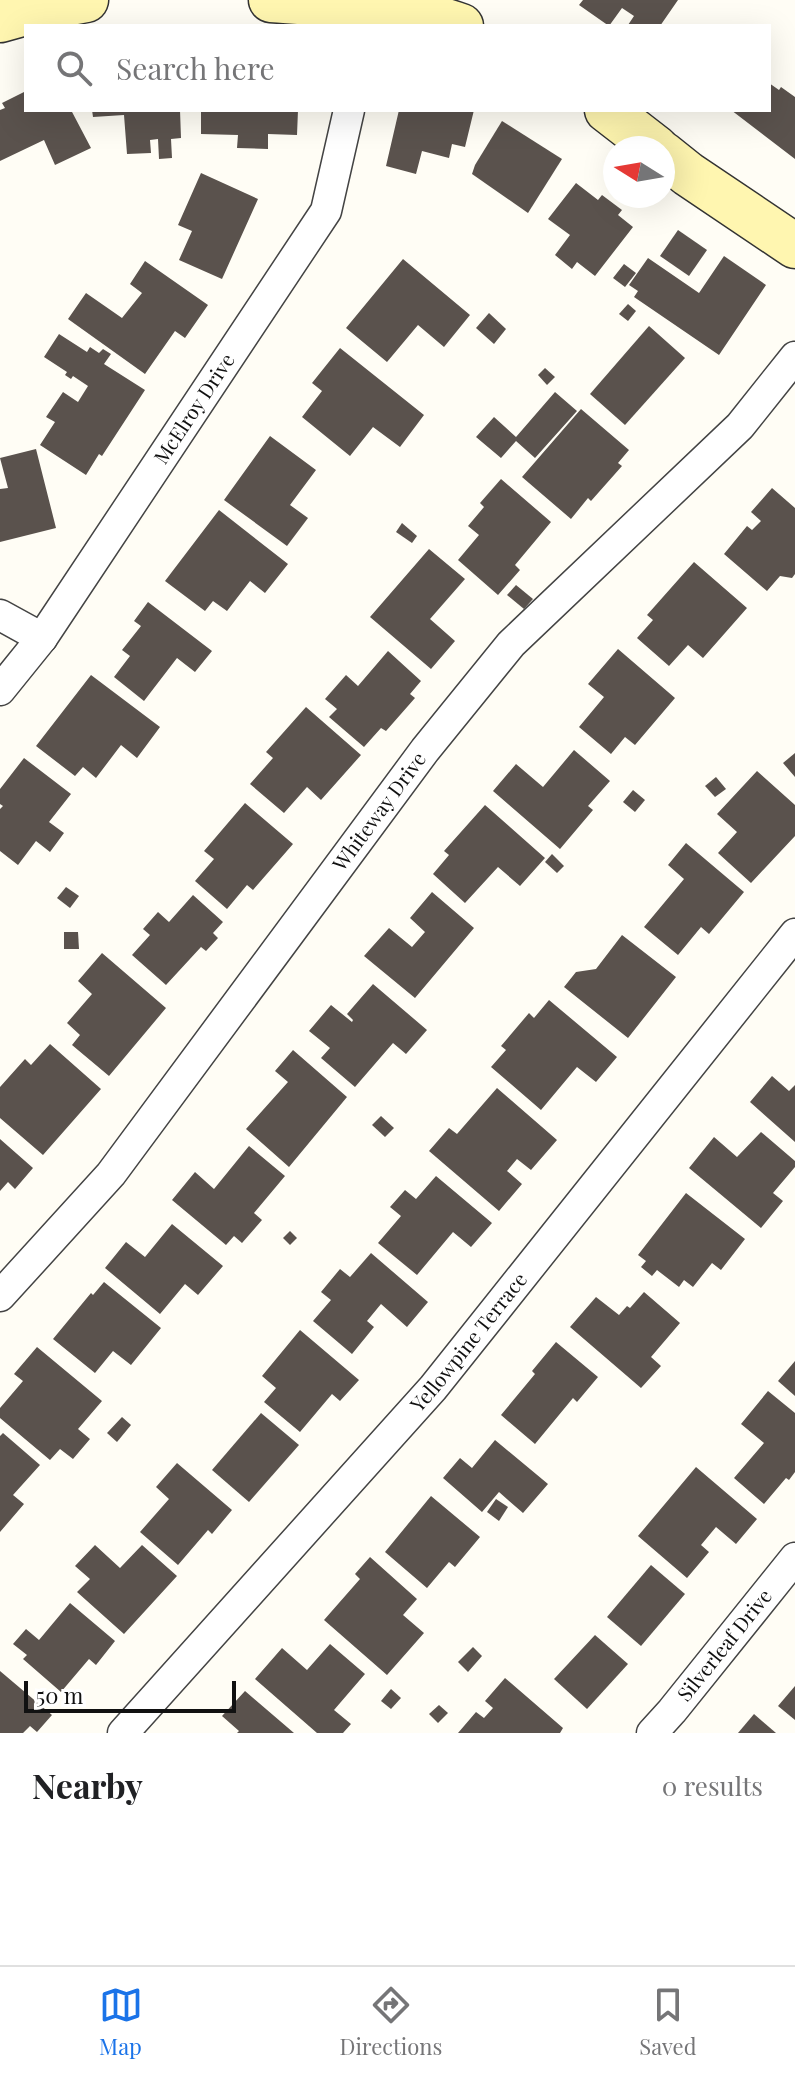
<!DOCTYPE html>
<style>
:root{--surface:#fff;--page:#f6f6f6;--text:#202124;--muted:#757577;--line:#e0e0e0;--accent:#1a73e8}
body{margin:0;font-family:"Playfair Display",serif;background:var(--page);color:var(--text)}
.compass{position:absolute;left:603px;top:136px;width:72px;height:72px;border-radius:50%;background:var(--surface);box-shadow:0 8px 32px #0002;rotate:281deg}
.scale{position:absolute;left:24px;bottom:20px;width:212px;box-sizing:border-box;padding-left:8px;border:4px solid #111;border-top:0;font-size:22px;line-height:28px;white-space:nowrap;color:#111;-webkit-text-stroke:6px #fff;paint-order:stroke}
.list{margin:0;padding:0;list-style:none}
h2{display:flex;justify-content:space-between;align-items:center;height:104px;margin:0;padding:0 32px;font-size:34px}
h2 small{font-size:26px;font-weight:400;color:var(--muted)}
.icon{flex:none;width:44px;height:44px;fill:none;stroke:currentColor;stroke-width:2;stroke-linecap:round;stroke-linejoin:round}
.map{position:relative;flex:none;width:795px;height:1733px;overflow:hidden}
.search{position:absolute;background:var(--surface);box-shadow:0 8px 32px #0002;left:24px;right:24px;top:24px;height:88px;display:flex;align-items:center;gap:20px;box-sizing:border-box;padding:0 28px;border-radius:0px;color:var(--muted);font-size:30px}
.sheet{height:232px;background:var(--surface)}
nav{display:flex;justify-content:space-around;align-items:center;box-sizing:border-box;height:112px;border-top:2px solid var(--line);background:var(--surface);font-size:22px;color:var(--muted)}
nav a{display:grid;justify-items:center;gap:4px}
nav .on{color:var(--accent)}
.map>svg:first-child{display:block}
.building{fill:#5a524d}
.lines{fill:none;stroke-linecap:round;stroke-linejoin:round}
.street-casing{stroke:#444;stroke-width:33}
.secondary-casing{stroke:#333;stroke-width:47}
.street{stroke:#fff;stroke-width:30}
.secondary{stroke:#fff6b0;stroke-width:44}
.labels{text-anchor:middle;stroke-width:8;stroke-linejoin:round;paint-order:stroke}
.street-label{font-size:20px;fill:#111;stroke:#fff}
</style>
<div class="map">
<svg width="795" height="1733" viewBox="0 0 795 1733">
<rect width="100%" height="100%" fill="#fffdf5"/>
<g class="building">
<path d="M583 0H678L660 26H630L628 25 634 16 622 8 609 26 579 5Z"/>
<path d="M769 83 779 90 781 87 795 97V159L731 110H769Z"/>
<path d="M26 91V110H71L91 148 55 165 44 140 0 161V110L5 108 2 103Z"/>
<path d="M92 110H180L181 138 171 139 172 158 159 159 158 139 150 140 151 153 127 154 124 115 93 117Z"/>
<path d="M201 110H298L297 135 268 134V149L237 148 238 135 201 134Z"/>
<path d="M399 110H474L465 147 452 144 449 158 422 151 416 174 386 166Z"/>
<path d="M502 121 562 159 528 213 472 174 475 165Z"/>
<path d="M201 173 258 199 222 279 179 260 192 231 178 225Z"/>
<path d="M576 183 598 200 602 195 622 210 618 215 633 227 595 276 577 262 572 269 555 255 570 235 548 219Z"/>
<path d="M678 230 707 250 689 276 660 256Z"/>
<path d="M724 256 766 285 719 355 634 297 638 291 629 285 648 258 699 293Z"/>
<path d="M403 259 470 315 444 347 418 325 387 362 346 328Z"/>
<path d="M145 261 208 305 185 338 175 331 145 374 68 319 86 293 122 318 142 293 130 284Z"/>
<path d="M624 264 636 273 625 287 613 278Z"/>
<path d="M628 304 636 311 628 321 619 314Z"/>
<path d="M489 313 506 329 494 344 476 328Z"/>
<path d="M649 326 685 358 625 425 590 394Z"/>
<path d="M59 334 87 352 90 347 99 353 103 349 111 354 104 364 145 390 102 456 99 454 86 475 40 445 55 422 46 417 63 392 78 402 88 386 73 376 71 379 65 375 67 372 44 357Z"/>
<path d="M340 348 424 415 400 447 373 427 350 456 302 417 322 391 312 383Z"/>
<path d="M545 368 555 377 547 385 538 375Z"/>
<path d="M555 392 577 411 535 458 516 441 501 458 476 437 494 417 516 437Z"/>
<path d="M581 409 629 450 618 463 622 466 591 501 588 498 571 519 522 477Z"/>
<path d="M270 436 316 470 290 505 308 518 287 546 224 500Z"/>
<path d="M36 449 56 528 0 542V489L8 488 0 458Z"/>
<path d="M501 479 551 522 515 565 520 570 498 595 458 560 479 535 468 526 484 507 480 503Z"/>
<path d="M772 488 795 508V574L792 578 780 576 767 591 724 554 747 526 752 530 761 521 751 512Z"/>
<path d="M219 510 288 564 265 593 250 581 227 611 213 601 205 611 165 581Z"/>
<path d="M402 523 417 536 412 543 396 532Z"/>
<path d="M429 549 465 579 430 619 455 641 431 669 370 617Z"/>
<path d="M694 562 747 608 703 658 688 645 669 666 637 638 653 620 647 615Z"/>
<path d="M516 585 533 599 524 609 507 595Z"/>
<path d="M148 602 212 651 195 672 177 658 144 701 114 677 130 656 122 650 141 626 134 621Z"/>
<path d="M618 649 675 698 635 745 625 737 611 754 579 727 604 697 588 684Z"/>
<path d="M388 651 421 681 410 694 415 698 386 731 381 728 364 747 329 717 337 709 325 699 346 675 358 686Z"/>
<path d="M91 675 160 727 137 758 121 745 96 778 83 767 75 776 36 746Z"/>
<path d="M306 707 361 755 321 800 307 787 284 813 250 784 273 758 266 752Z"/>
<path d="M574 750 610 781 588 806 593 810 560 849 493 791 516 764 543 787Z"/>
<path d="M795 753V777L783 763Z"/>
<path d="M24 758 71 794 49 822 64 833 50 852 36 841 18 865 0 851V809L3 806 0 804V789Z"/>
<path d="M757 771 795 805V836L751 883 718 853 737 832 717 814Z"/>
<path d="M716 777 726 789 715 797 705 786Z"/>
<path d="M633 790 645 800 635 812 623 802Z"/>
<path d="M245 803 293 844 253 890 247 885 227 909 195 881 214 859 204 851Z"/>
<path d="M485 805 545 858 520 886 498 867 465 903 433 874 449 855 444 851Z"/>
<path d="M686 843 744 892 709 934 701 927 678 955 644 927 684 879 668 865Z"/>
<path d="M552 854 564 866 557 873 545 862Z"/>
<path d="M66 887 79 896 70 908 57 898Z"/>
<path d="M432 892 474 928 415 998 364 956 389 928 412 947 425 932 410 918Z"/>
<path d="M193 895 223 922 213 933 218 938 206 951 201 947 166 985 132 955 150 935 143 929 158 912 169 922Z"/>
<path d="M64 932H78L79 949H64Z"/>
<path d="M622 935 676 977 628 1038 564 987 576 972 596 969Z"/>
<path d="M102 953 166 1008 109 1076 72 1045 80 1035 67 1023 92 994 78 981Z"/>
<path d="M373 984 427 1030 406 1054 393 1043 355 1087 321 1058 330 1048 309 1031 331 1005 352 1022 353 1020 347 1014Z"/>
<path d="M549 1000 617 1057 596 1082 577 1067 541 1110 491 1067 506 1050 501 1046 529 1013 534 1018Z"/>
<path d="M50 1044 101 1089 43 1155 0 1118V1087L25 1059 31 1065Z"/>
<path d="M293 1050 347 1097 289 1167 246 1129 288 1082 275 1071Z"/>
<path d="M772 1076 789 1091 795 1085V1142L750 1102Z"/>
<path d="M497 1088 557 1140 531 1170 517 1159 507 1171 522 1184 499 1211 429 1151 449 1128 457 1134Z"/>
<path d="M381 1116 394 1128 385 1137 372 1125Z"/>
<path d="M761 1132 795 1161V1167L773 1193 783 1201 761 1228 689 1168 714 1137 737 1157Z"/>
<path d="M0 1139 33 1168 15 1189 8 1182 0 1191Z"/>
<path d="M249 1146 285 1176 254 1213 262 1220 242 1243 234 1236 226 1245 172 1200 195 1172 214 1189Z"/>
<path d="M436 1176 492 1223 471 1247 453 1232 417 1275 378 1243 401 1216 390 1207 405 1190 416 1199Z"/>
<path d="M686 1193 745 1239 721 1270 712 1263 693 1287 684 1280 679 1287 657 1270 652 1276 641 1267 646 1261 638 1255Z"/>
<path d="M172 1224 223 1266 198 1295 185 1284 160 1314 105 1268 126 1242 145 1257Z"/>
<path d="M290 1231 297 1238 290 1245 283 1238Z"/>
<path d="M371 1253 428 1302 407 1327 381 1304 367 1321 374 1327 352 1354 313 1321 331 1300 321 1292 340 1269 350 1277Z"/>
<path d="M104 1282 161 1328 131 1365 113 1351 95 1373 53 1339 91 1293 93 1295Z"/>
<path d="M644 1292 680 1323 651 1357 661 1366 641 1388 570 1327 596 1297 619 1315 627 1306 630 1308Z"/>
<path d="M300 1330 359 1380 340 1401 332 1394 300 1432 264 1402 276 1388 262 1376Z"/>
<path d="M556 1342 598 1377 577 1402 573 1398 535 1444 501 1415 535 1374 532 1371Z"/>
<path d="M37 1347 102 1401 78 1429 90 1439 73 1459 60 1449 50 1460 0 1418V1408L23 1381 14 1374Z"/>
<path d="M795 1361V1396L778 1381Z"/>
<path d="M768 1391 795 1413V1472L789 1480 786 1478 764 1504 734 1478 764 1443 741 1424Z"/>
<path d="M261 1413 299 1445 249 1502 212 1470Z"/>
<path d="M122 1417 131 1425 117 1442 107 1433Z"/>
<path d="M3 1433 40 1465 13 1495 24 1504 0 1532V1436Z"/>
<path d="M495 1440 548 1484 523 1513 499 1492 482 1512 443 1478 460 1458 472 1468Z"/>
<path d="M177 1463 232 1510 212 1534 208 1530 178 1565 140 1532 169 1499 156 1487Z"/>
<path d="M696 1467 757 1519 736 1544 716 1527 701 1545 709 1552 687 1578 638 1536Z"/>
<path d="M431 1496 480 1537 455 1567 449 1562 427 1588 385 1552Z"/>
<path d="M496 1499 508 1507 499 1521 487 1512Z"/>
<path d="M95 1545 120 1568 142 1545 177 1576 124 1634 77 1592 90 1579 75 1566Z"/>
<path d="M370 1557 417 1599 403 1615 424 1633 387 1675 324 1620 360 1579 355 1574Z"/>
<path d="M651 1565 685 1594 641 1646 607 1617Z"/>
<path d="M70 1603 115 1641 96 1665 89 1659 61 1692 23 1659 27 1655 13 1644 26 1629 39 1640Z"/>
<path d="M595 1635 628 1664 587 1709 554 1679Z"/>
<path d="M330 1644 365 1674 334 1710 351 1724 343 1733H317L255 1679 282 1648 307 1670Z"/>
<path d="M473 1647 482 1656 468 1672 458 1662Z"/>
<path d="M0 1671 52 1715 37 1732 30 1726 23 1733H0Z"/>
<path d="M505 1678 563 1728 560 1733H458L476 1712 484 1718 493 1708 485 1701Z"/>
<path d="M795 1686V1720L778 1706Z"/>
<path d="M391 1689 401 1698 391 1709 381 1701Z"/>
<path d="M245 1691 294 1733H237L239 1731 222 1716Z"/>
<path d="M439 1705 448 1713 438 1723 429 1714Z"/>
<path d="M754 1714 776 1733H738Z"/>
</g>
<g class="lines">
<g class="street-casing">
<g id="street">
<path d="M0 615 42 638"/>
<path id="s1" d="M0 690 42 638 326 211 349 110"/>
<path id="s2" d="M0 1296 111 1174 425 750 511 644 740 426 795 357"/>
<path id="s3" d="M123 1733 433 1388 795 934"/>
<path id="s4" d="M652 1733 672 1711 795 1558"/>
</g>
</g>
<g class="secondary-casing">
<g id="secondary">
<path d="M271 0C334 5 401 4 461 26"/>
<path d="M0 20 43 8 86 0"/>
<path d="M607 110 656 148"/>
<path d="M663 154 688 174 795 246"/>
</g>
</g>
<use href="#street" class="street"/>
<use href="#secondary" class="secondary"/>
</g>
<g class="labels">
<g class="street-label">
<text dy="7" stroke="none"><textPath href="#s1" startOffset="342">McElroy Drive</textPath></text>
<text dy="7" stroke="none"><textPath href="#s2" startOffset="616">Whiteway Drive</textPath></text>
<text dy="7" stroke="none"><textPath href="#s3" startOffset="522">Yellowpine Terrace</textPath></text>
<text dy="7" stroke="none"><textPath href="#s4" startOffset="114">Silverleaf Drive</textPath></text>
</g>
</g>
</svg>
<svg class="compass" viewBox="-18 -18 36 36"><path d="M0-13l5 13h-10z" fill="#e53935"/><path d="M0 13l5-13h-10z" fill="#757577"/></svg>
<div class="scale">50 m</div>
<div class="search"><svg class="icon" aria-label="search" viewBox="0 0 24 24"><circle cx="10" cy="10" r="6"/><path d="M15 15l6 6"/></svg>Search here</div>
</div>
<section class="sheet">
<h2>Nearby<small>0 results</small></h2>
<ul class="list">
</ul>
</section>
<nav>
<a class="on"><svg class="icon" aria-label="map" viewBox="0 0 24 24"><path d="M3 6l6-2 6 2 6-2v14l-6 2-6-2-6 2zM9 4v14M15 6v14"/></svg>Map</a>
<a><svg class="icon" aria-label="directions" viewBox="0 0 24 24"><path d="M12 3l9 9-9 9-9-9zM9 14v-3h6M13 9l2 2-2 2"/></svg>Directions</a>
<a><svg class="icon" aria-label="saved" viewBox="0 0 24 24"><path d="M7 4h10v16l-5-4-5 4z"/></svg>Saved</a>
</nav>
